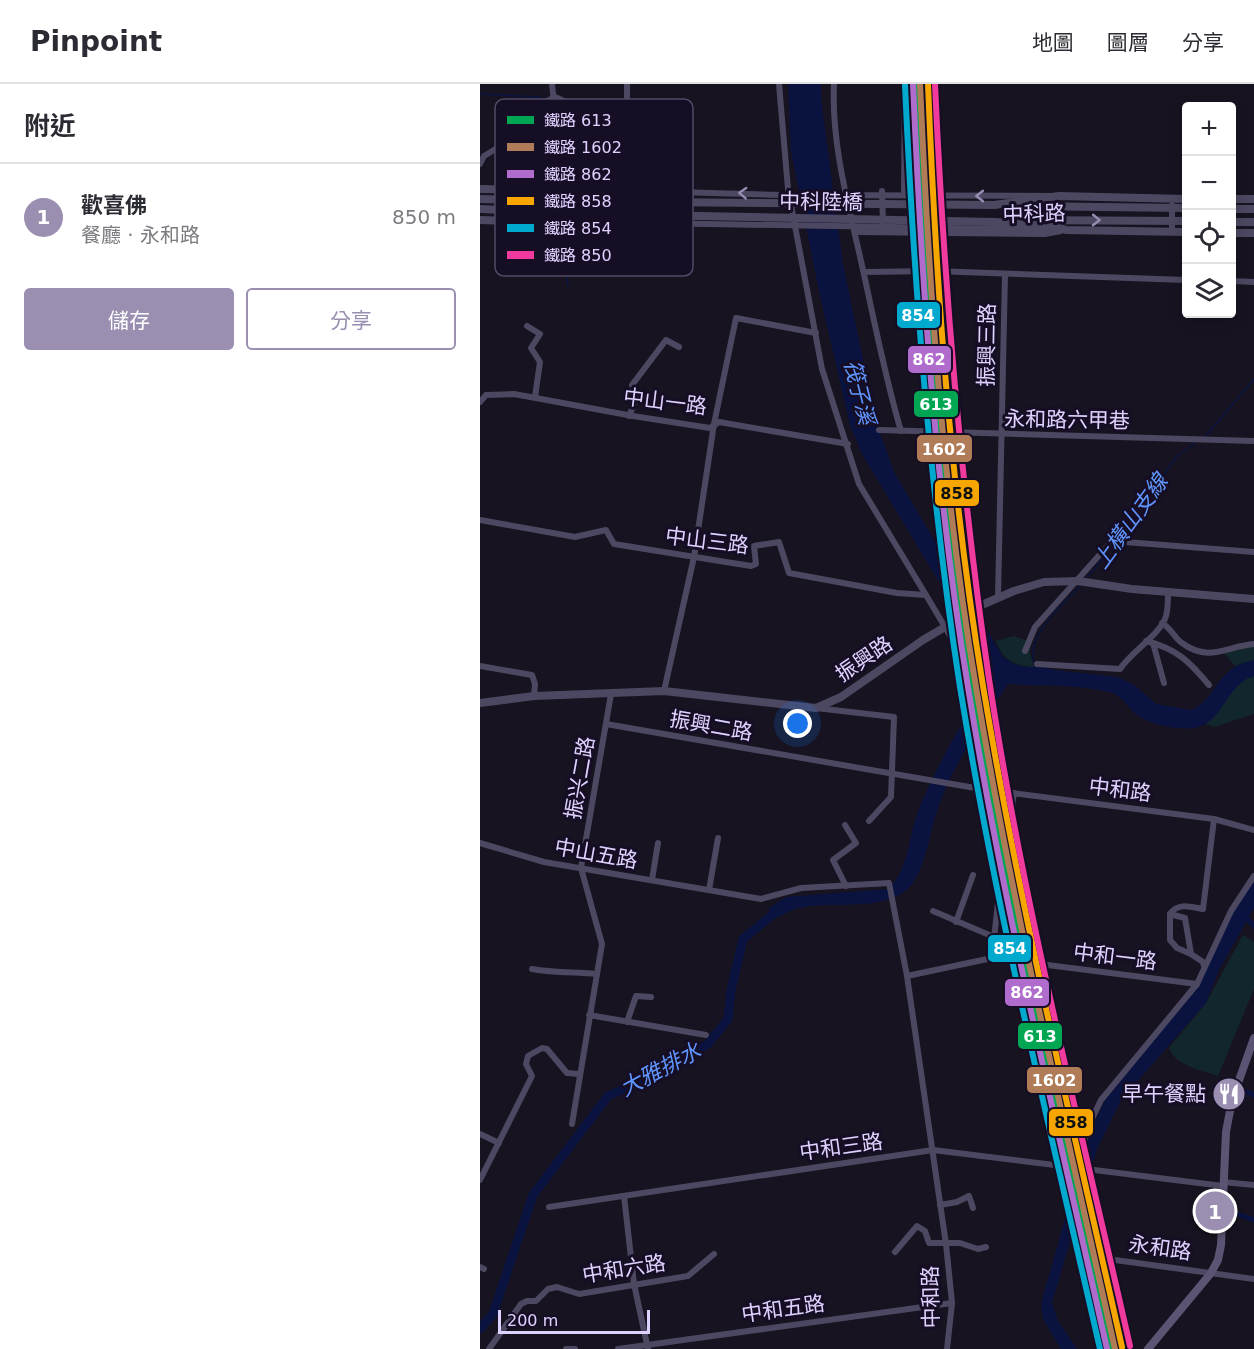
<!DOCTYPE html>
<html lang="zh-TW">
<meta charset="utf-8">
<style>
:root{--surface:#fff;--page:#f7f7f7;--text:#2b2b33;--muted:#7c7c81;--line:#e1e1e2;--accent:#9a8fb1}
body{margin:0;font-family:"DejaVu Sans","Noto Sans TC",sans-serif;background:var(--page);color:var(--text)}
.controls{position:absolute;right:18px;top:18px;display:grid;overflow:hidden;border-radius:6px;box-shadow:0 3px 15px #0003}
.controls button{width:54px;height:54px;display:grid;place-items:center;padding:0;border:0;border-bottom:2px solid var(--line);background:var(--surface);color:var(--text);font:30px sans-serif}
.scale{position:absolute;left:18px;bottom:15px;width:152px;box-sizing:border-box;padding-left:6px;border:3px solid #e0d2ff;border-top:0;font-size:16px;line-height:21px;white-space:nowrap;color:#e0d2ff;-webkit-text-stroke:4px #160e25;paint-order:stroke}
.you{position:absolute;left:318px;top:640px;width:21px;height:21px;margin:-15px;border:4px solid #fff;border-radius:50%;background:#1a73e8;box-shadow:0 0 0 9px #1a73e833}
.badge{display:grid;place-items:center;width:39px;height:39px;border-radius:50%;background:var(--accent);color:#fff;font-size:20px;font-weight:700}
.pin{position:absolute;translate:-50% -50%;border:3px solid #fff;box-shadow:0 2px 6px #0006}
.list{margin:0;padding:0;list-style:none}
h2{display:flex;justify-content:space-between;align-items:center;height:78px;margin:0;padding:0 24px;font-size:26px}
h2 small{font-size:20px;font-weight:400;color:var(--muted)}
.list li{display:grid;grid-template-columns:39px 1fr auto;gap:18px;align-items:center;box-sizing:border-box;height:108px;padding:0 24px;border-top:2px solid var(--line)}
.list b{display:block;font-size:22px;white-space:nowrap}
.list p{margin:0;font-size:20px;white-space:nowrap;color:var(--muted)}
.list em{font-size:20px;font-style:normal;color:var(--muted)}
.actions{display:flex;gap:12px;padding:18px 24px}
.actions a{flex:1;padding:14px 0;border:2px solid var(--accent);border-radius:6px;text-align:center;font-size:21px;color:var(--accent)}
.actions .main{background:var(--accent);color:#fff}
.icon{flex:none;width:33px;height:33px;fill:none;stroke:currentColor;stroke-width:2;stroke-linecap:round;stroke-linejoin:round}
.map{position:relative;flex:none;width:774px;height:1265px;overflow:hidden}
header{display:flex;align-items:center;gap:36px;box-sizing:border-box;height:84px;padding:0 30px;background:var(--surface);border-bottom:2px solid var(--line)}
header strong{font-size:28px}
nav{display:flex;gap:33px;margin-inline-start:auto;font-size:21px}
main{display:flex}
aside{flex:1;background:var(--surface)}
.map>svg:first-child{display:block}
.green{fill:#12272d}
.water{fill:#0a1340}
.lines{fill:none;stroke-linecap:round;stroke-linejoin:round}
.stream{stroke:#0a1340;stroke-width:1.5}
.canal{stroke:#0a1340;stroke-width:5}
.river{stroke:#0a1340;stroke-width:9}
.minor{stroke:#4d4861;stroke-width:6}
.tertiary{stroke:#4d4861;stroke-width:8}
.secondary{stroke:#5d5474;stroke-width:8}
.minor-bridge{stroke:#4d4861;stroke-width:6}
.tertiary-bridge{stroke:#4d4861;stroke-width:8}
.rail-1-casing{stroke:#160e25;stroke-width:10}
.rail-2-casing{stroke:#160e25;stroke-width:10}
.rail-3-casing{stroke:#160e25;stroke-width:10}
.rail-4-casing{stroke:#160e25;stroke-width:10}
.rail-5-casing{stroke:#160e25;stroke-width:10}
.rail-6-casing{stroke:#160e25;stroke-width:10}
.rail-1{stroke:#00a651;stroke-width:6}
.rail-2{stroke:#b07c57;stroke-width:6}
.rail-3{stroke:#b06ccc;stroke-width:6}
.rail-4{stroke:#f7a600;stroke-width:6}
.rail-5{stroke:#00a9ce;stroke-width:6}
.rail-6{stroke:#f13a9d;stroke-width:6}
.oneway{stroke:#968db0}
.labels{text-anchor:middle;stroke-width:6;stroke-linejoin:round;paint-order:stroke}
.street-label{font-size:21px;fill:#e0d2ff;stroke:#160e25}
.poi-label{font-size:21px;fill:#e0d2ff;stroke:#160e25;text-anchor:end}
.water-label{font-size:22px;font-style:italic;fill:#6096ff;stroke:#160e25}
.key{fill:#160e25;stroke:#534966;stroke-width:1.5}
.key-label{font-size:16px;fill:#e0d2ff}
.line-badge{stroke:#160e25;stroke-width:2}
.badge-label{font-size:16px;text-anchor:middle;font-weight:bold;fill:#fff}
.pale-badge-label{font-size:16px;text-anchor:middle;font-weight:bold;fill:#111}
</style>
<header>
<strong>Pinpoint</strong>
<nav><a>地圖</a><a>圖層</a><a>分享</a></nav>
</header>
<main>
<aside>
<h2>附近<small></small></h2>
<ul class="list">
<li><span class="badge">1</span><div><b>歡喜佛</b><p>餐廳 · 永和路</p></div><em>850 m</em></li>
</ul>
<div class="actions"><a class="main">儲存</a><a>分享</a></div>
</aside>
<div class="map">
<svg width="774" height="1265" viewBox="0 0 774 1265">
<rect width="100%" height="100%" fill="#171320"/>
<g class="green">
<path d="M534 552 551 558 550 569 554 583C534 582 523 576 516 557Z"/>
<path d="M774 561V576L755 582 743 568Z"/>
<path d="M774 592V630L734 643 726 640 760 597Z"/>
<path d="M763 851 774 858V905L738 992C721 986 696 982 689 964L726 919Z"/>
</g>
<g class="water">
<path d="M308 0H341V15L363 180 396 337 414 388 523 573C534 581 541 583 554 583L555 581 575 586 638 593 654 601 676 620 711 626C738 615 735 583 774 576V592C746 600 743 640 714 644 698 646 669 641 656 630 646 622 642 611 629 608 597 600 561 602 528 600 502 639 473 680 458 724 450 746 444 796 424 808 393 828 353 816 320 824 312 825 305 830 298 833L288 825 306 813 408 805C430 785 428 751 439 725 458 678 484 635 511 592L512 586 382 370 370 341 340 212 311 67Z"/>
<path d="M774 796V824L739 886 726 919 641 1016 617 1065 572 1219 578 1237 597 1265H581L563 1235 561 1219 610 1048 625 1016 719 900 752 828Z"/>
</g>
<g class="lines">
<g class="stream">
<path d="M0 10 60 13 62 16"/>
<path d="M65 19C76 35 69 84 74 106"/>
<path d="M80 140 88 202"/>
<path d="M724 354 774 295"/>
<path d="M638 456 697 372 717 358"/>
<path d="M606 495 635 460"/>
<path d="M554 578C546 551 584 519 601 501"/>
</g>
<g class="canal">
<path d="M763 830 774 842"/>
<path d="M760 1005 774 1011"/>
<path d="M749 1127 774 1136"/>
</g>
<path class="river" d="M0 1245 13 1230 53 1111 128 1012 171 993 228 960 248 935 251 906 263 855 302 823"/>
<g class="minor">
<path d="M72 0 77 46 78 104"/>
<path d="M299 0 308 105 342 285 379 400 446 511"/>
<path d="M354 0C351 62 370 126 383 186 395 240 405 293 421 347"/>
<path d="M147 30V0"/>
<path d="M0 80 4 72 19 63 60 21 75 13 91 20 166 34C168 53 153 71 160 93L172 95"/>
<path d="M402 107 403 139"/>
<path d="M424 107 425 0"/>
<path d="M692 121V147"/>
<path d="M375 148 565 150 581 147"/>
<path d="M439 148 440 188"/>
<path d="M448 148 449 187"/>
<path d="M384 188 454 187 706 196"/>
<path d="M752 197 774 198"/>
<path d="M47 242 60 250 51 264 60 278 55 313"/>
<path d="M0 318 6 311 34 310 153 332 230 344 239 338 368 360"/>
<path d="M149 332 158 311 152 301 186 256 199 263"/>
<path d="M399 346 774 357"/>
<path d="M0 436 95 453 126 446 134 460 271 482 276 480 274 462 299 458 309 489 417 509 446 511 485 577"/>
<path d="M518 513 525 190"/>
<path d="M682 539C693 546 694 554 702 559 729 579 747 562 774 560"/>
<path d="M666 557C697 565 709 577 729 601"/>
<path d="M673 559 684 599"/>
<path d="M545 567 555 543 632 457 774 468"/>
<path d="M557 580 640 585C651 568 681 550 686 532 688 525 688 516 688 509"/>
<path d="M0 582 52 591 55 600 54 612"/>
<path d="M184 607 214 473 234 340 256 234 336 249"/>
<path d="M336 624 414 633 411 713 389 737"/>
<path d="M126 640 501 705 734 735 774 746"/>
<path d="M501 705 520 799 512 874"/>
<path d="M365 741 376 759 353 776 366 802"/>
<path d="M0 759 64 778 281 815 321 804 409 799 427 892 466 1160 472 1219 467 1265"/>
<path d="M521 793 534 709"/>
<path d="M172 796 178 759"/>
<path d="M229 806 238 754"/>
<path d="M453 827 514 853"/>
<path d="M690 830V856L697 864 711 870"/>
<path d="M476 838 493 791"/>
<path d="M724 882 723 878 711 870 705 834 690 830C698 818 711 823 723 825L734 735"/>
<path d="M52 885C74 889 95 888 117 890"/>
<path d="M427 892 512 874 717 900"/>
<path d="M109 931 226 951"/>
<path d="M147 938 156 912 171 913"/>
<path d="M92 1040 122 860 101 784 131 610"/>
<path d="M0 1050 19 1059"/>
<path d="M597 1085 608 1043 621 1016 717 900 751 827 774 792"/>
<path d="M0 1096 52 992 46 980 48 972 62 964 67 965 87 989 99 990"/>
<path d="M743 1098 774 1101"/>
<path d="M144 1112 154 1200 168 1265"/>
<path d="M460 1121 477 1118 489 1112 493 1124"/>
<path d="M69 1123 453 1066 743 1102"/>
<path d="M415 1168 437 1142 445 1147 449 1159H480L498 1165 506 1163"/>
<path d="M0 1183 4 1185"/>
<path d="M626 1183 635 1176 774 1195"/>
<path d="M9 1265 41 1220 47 1217H56L68 1205 77 1203 99 1210 208 1192 234 1170"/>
<path d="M86 1265H95"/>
<path d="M138 1265 472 1219"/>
</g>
<g class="tertiary">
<path d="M0 105 51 106 172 118"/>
<path d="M0 115 136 118"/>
<path d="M752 115H774"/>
<path d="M514 121 579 112 706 115"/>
<path d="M536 122 706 124"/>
<path d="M0 125 132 130"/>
<path d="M752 125H774"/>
<path d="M0 136 93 139 167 131"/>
<path d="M532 136 706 137"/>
<path d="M515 138 574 142 586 146 706 148"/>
<path d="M752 138H774"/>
<path d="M752 149H774"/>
<path d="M0 619 54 612 184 607 336 624 361 613 443 556 504 520 534 507 564 498 598 497 652 505 774 515"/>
</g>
<path class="secondary" d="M668 1265 731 1189 738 1176 741 1161 746 1048 752 1016 774 954"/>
<g class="minor-bridge">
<path d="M91 105 303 111 579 112"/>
<path d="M171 139 586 146"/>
</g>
<g class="tertiary-bridge">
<path d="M172 118 514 121"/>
<path d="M167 131 515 138"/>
</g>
<g class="rail-1-casing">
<path id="rail-1" d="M436 0C445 202 458 404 491 603 529 825 581 1045 630 1265"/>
</g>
<g class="rail-2-casing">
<path id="rail-2" d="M440 0C449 201 462 404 496 603 533 826 586 1045 635 1265"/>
</g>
<g class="rail-3-casing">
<path id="rail-3" d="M433 0C442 202 455 404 488 603 524 826 578 1045 627 1265"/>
</g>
<g class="rail-4-casing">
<path id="rail-4" d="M448 0C456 201 470 403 503 602 540 824 593 1044 642 1263"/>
</g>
<g class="rail-5-casing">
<path id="rail-5" d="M425 1C434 202 449 404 480 603 516 826 570 1045 620 1265"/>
</g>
<g class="rail-6-casing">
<path id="rail-6" d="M455 0C464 199 480 398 509 595 543 819 600 1041 650 1262"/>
</g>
<use href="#rail-1" class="rail-1"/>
<use href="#rail-2" class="rail-2"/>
<use href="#rail-3" class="rail-3"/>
<use href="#rail-4" class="rail-4"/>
<use href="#rail-5" class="rail-5"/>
<use href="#rail-6" class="rail-6"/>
</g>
<defs><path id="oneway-chevron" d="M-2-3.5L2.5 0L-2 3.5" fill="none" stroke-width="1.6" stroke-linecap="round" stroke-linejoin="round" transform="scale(1.5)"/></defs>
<g class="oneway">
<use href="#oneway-chevron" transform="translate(263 109) rotate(-177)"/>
<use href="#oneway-chevron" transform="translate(500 112) rotate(180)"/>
<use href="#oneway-chevron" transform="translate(616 136) rotate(1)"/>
</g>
<defs>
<g id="restaurant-disc" transform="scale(1.725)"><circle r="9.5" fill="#9a8fb1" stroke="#160e25"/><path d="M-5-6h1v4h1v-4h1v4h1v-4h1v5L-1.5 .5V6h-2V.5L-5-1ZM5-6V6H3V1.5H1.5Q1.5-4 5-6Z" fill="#fff"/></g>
</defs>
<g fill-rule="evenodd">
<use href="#restaurant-disc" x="749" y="1010"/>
</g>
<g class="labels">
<g class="street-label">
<text transform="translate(341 118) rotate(1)" y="7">中科陸橋</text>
<text transform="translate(554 130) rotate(-2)" y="7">中科路</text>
<text transform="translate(507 261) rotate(-89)" y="7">振興三路</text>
<text transform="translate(185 318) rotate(7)" y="7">中山一路</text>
<text transform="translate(587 336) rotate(1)" y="7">永和路六甲巷</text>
<text transform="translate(227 457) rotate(7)" y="7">中山三路</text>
<text transform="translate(384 575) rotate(-34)" y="7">振興路</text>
<text transform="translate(231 642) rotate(10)" y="7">振興二路</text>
<text transform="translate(100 694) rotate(-80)" y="7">振兴二路</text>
<text transform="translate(640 706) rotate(7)" y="7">中和路</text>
<text transform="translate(116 770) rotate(10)" y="7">中山五路</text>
<text transform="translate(635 873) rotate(7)" y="7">中和一路</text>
<text transform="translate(361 1063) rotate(-8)" y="7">中和三路</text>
<text transform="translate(680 1164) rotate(8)" y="7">永和路</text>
<text transform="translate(144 1185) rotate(-9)" y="7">中和六路</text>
<text transform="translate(451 1213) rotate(-91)" y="7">中和路</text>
<text transform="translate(303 1225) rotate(-8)" y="7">中和五路</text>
</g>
<g class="poi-label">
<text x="726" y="1017">早午餐點</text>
</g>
<g class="water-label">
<text transform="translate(380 308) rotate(76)" y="8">筏子溪</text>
<text transform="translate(650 437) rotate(-54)" y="8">上橫山支線</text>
<text transform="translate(180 985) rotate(-28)" y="8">大雅排水</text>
</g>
</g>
<rect x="15" y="15" width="198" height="177" rx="9" class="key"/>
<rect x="27" y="32" width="27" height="8" fill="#00a651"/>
<rect x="27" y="59" width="27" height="8" fill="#b07c57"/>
<rect x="27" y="86" width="27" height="8" fill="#b06ccc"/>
<rect x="27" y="113" width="27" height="8" fill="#f7a600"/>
<rect x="27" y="140" width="27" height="8" fill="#00a9ce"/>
<rect x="27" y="167" width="27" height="8" fill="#f13a9d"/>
<g class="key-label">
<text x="64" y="42">鐵路 613</text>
<text x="64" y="69">鐵路 1602</text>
<text x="64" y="96">鐵路 862</text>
<text x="64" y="123">鐵路 858</text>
<text x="64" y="150">鐵路 854</text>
<text x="64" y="177">鐵路 850</text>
</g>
<g class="line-badge">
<rect x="416" y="217" width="45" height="28" rx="6" fill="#00a9ce"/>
<rect x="427" y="261" width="45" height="29" rx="6" fill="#b06ccc"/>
<rect x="433" y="306" width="46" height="28" rx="6" fill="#00a651"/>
<rect x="436" y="350" width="57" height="29" rx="6" fill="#b07c57"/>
<rect x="454" y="395" width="46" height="28" rx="6" fill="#f7a600"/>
<rect x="507" y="850" width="45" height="29" rx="6" fill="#00a9ce"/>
<rect x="524" y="894" width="46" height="29" rx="6" fill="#b06ccc"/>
<rect x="537" y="938" width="46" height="28" rx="6" fill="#00a651"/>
<rect x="546" y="982" width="57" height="28" rx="6" fill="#b07c57"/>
<rect x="568" y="1024" width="46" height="29" rx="6" fill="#f7a600"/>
</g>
<g class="badge-label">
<text x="438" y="237">854</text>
<text x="449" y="281">862</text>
<text x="456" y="326">613</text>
<text x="464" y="371">1602</text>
<text x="530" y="870">854</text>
<text x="547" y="914">862</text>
<text x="560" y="958">613</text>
<text x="574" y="1002">1602</text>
</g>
<g class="pale-badge-label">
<text x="477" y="415">858</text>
<text x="591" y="1044">858</text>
</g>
</svg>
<div class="controls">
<button>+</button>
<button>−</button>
<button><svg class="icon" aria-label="locate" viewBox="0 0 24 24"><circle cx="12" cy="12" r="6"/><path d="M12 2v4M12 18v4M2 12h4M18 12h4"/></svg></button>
<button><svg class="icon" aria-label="layers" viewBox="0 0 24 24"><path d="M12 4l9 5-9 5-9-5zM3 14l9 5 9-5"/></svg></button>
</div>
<div class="scale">200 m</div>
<div class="you"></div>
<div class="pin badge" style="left:735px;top:1127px">1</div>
</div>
</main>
